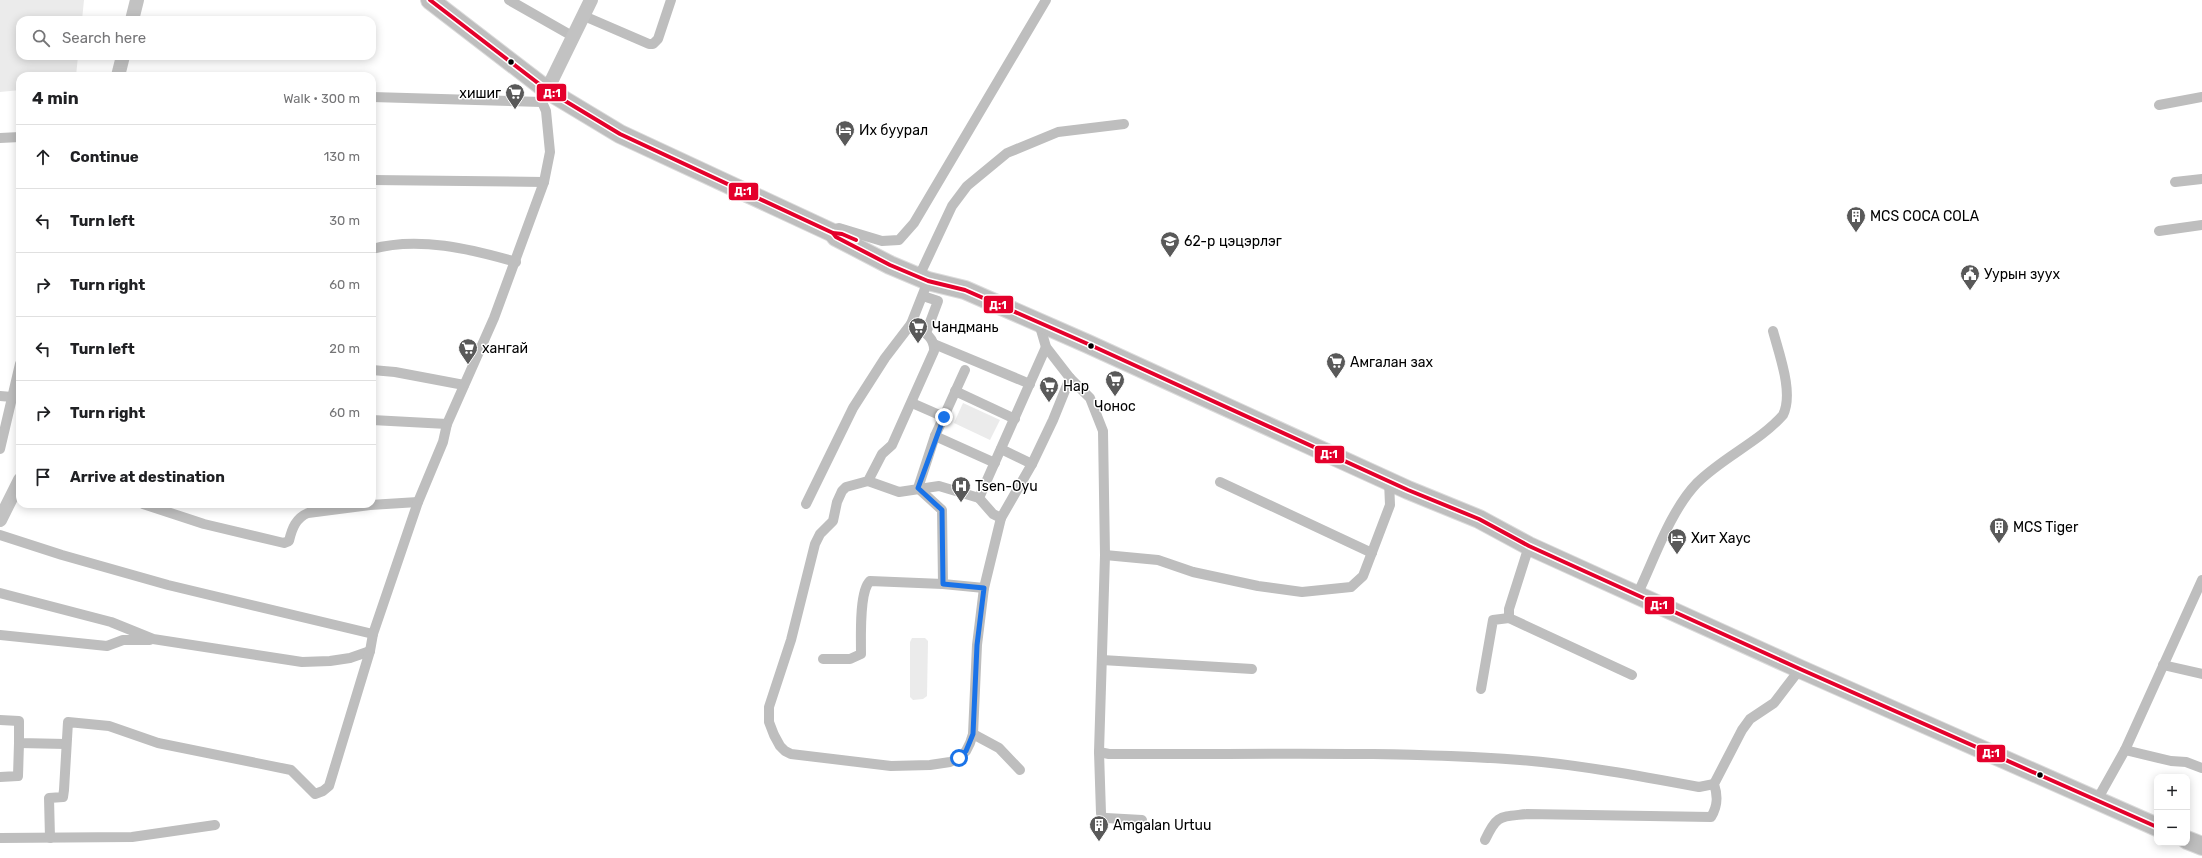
<!DOCTYPE html>
<meta charset="utf-8">
<style>
:root{--surface:#fff;--page:#f6f6f6;--text:#202124;--muted:#757577;--line:#e0e0e0}
body{margin:0;font-family:Rubik,sans-serif;background:var(--page);color:var(--text)}
.controls{position:absolute;right:12px;bottom:12px;display:grid;overflow:hidden;border-radius:8px;box-shadow:0 2px 10px #0003}
.controls button{width:36px;height:36px;display:grid;place-items:center;padding:0;border:0;border-bottom:1px solid var(--line);background:var(--surface);color:var(--text);font:20px sans-serif}
.stop{position:absolute;width:12px;height:12px;margin:-9px;border:3px solid #1a73e8;border-radius:50%;background:#fff}
.stop.end{background:#1a73e8;border-color:#fff;box-shadow:0 1px 4px #0008}
.list{margin:0;padding:0;list-style:none}
h2{display:flex;justify-content:space-between;align-items:center;height:52px;margin:0;padding:0 16px;font-size:17px}
h2 small{font-size:13px;font-weight:400;color:var(--muted)}
.list li{display:grid;grid-template-columns:26px 1fr auto;gap:12px;align-items:center;box-sizing:border-box;height:64px;padding:0 16px;border-top:1px solid var(--line)}
.list b{display:block;font-size:15px;white-space:nowrap}
.list em{font-size:13px;font-style:normal;color:var(--muted)}
.icon{flex:none;width:22px;height:22px;fill:none;stroke:currentColor;stroke-width:2;stroke-linecap:round;stroke-linejoin:round}
.map{position:relative;flex:none;width:2202px;height:858px;overflow:hidden}
.search{position:absolute;background:var(--surface);box-shadow:0 2px 10px #0003;left:16px;top:16px;width:360px;height:44px;display:flex;align-items:center;gap:10px;box-sizing:border-box;padding:0 14px;border-radius:12px;color:var(--muted);font-size:15px}
.panel{position:absolute;background:var(--surface);box-shadow:0 2px 10px #0003;left:16px;top:72px;width:360px;height:436px;border-radius:12px}
.map>svg:first-child{display:block}
.green{fill:#ebebeb}
.lines{fill:none;stroke-linecap:round;stroke-linejoin:round}
.highway-casing{stroke:#dbdbdb;stroke-width:20}
.street{stroke:#bebebe;stroke-width:10}
.secondary{stroke:#c2c2c2;stroke-width:14}
.highway{stroke:#bebebe;stroke-width:18}
.bus-1-casing{stroke:#fff;stroke-width:7}
.bus-1{stroke:#e4002b;stroke-width:4}
.route{stroke:#1a73e8;stroke-width:5}
.bus-dot{fill:#000;stroke:#fff;stroke-width:1.5}
.labels{text-anchor:middle;stroke-width:3;stroke-linejoin:round;paint-order:stroke}
.poi-label{font-size:14px;fill:#000;stroke:#fff;text-anchor:start}
.line-badge{stroke:#fff;stroke-width:1.5}
.badge-label{font-size:11px;text-anchor:middle;font-weight:bold;fill:#fff}
</style>
<div class="map">
<svg width="2202" height="858" viewBox="0 0 2202 858">
<rect width="100%" height="100%" fill="#fff"/>
<g class="green">
<path d="M0 0H84L82 20H20V56H78L76 76H20V90L0 92Z"/>
<path d="M963 403 1000 420 990 440 954 423Z"/>
<path d="M912 638H925L928 641 927 696 923 699 913 700 910 697V642Z"/>
</g>
<g class="lines">
<g class="highway-casing">
<g id="highway">
<path d="M430 0 547 90 620 134 833 233 844 235"/>
<path d="M833 233 836 237 890 265 928 281 965 290 1088 344 1408 490 1479 519 1529 546 1800 669 2157 827"/>
<path d="M2187 840 2202 846"/>
</g>
</g>
<g class="street">
<path d="M509 0 574 37"/>
<path d="M584 16 649 44H653L658 39 671 0"/>
<path d="M372 97 542 102 545 97"/>
<path d="M2159 105 2202 97"/>
<path d="M0 138 20 137"/>
<path d="M372 180 544 182"/>
<path d="M2175 182 2202 179"/>
<path d="M839 228 882 241 899 240 914 223 1046 0"/>
<path d="M2159 231 2202 225"/>
<path d="M372 249C418 236 471 249 516 262"/>
<path d="M922 270 952 206 967 186 1007 153 1058 132 1124 124"/>
<path d="M928 281 911 324C922 331 935 336 934 351L892 445 882 454 868 481 846 487 842 491 837 502 833 521 820 534 815 544 791 640 769 707V722L774 735 780 746 785 751 791 754 891 766 930 765 950 762 959 758 966 751 970 743 973 734 977 645 984 588 1001 518 993 514 979 498 1046 347"/>
<path d="M923 296 938 301 926 333"/>
<path d="M1039 323 1046 347 1070 378 1090 398 1103 431 1105 555 1099 752 1101 813 1102 817 1106 818 1142 820"/>
<path d="M934 344 1030 384"/>
<path d="M372 370 395 372 464 385"/>
<path d="M965 370 935 436 918 488 942 510 943 584 984 588"/>
<path d="M955 391 1015 419"/>
<path d="M0 396 12 397"/>
<path d="M912 403 944 417"/>
<path d="M372 420 447 424"/>
<path d="M935 436 995 463"/>
<path d="M0 449 20 364"/>
<path d="M1032 464 1053 420 1070 378"/>
<path d="M868 481 899 492 939 486 979 498"/>
<path d="M1220 482 1372 553"/>
<path d="M143 504 204 524 284 543 289 541C292 528 296 518 308 513L370 505 418 502"/>
<path d="M806 504 853 408 885 358 911 324"/>
<path d="M1001 518 1032 464 1001 449"/>
<path d="M0 535 62 555 168 585 373 634"/>
<path d="M1529 546 1509 609V618L1632 675"/>
<path d="M1105 555 1158 560 1193 572 1258 586 1302 592 1351 587 1363 576 1390 505 1389 481"/>
<path d="M0 593 111 622 153 639 302 662 330 661 350 658 370 651"/>
<path d="M1637 595C1654 560 1670 511 1697 483 1723 457 1759 442 1783 415 1794 393 1779 354 1773 331"/>
<path d="M0 635 107 646 123 640H150"/>
<path d="M823 659H850L861 654C861 637 859 591 870 581L943 584"/>
<path d="M1102 660 1252 669"/>
<path d="M2163 665 2202 674"/>
<path d="M1481 689 1493 620 1509 618"/>
<path d="M0 720 19 721V743L66 744"/>
<path d="M973 734 999 748 1020 770"/>
<path d="M2125 750 2171 761 2186 762 2202 768"/>
<path d="M1099 752 1109 754C1246 755 1383 750 1520 760 1580 765 1640 776 1699 787L1714 784"/>
<path d="M0 777 18 776 19 743"/>
<path d="M2097 800 2125 750 2202 580"/>
<path d="M0 838 132 837 215 825"/>
<path d="M50 838 49 798 63 797 64 790 68 722 109 726 158 743 291 770 315 794 323 791 329 786 370 651 373 634 418 502 443 442 447 424 494 318 544 182 550 152 546 111 542 102"/>
<path d="M1485 840C1497 814 1500 817 1527 814L1711 817C1718 806 1718 796 1714 784L1742 730 1750 719 1774 703 1800 669"/>
</g>
<g class="secondary">
<path d="M132 20 137 0"/>
<path d="M118 76 123 56"/>
<path d="M547 90 591 0"/>
<path d="M0 520 20 480"/>
</g>
<use href="#highway" class="highway"/>
<g class="bus-1-casing">
<g id="bus-1">
<path d="M430 0 547 90 620 134 833 233 842 234 856 240"/>
<path d="M833 233 836 237 890 265 928 281 965 290 1088 344 1408 490 1479 519 1529 546 1800 669 2157 827"/>
</g>
</g>
<use href="#bus-1" class="bus-1"/>
</g>
<g class="lines">
<path class="route" d="M944 417 918 488 942 510 943 584 984 588 977 645 973 734 966 751 959 758"/>
</g>
<defs>
<g id="supermarket-pin" transform="scale(1)"><path d="M0 17L-7.5 6A9.5 9.5 0 1 1 7.5 6Z" fill="#595959" stroke="#fff"/><path d="M-6-5.5h2.5l.6 2H6L4.5 2H-2.5L-4.4-4H-6ZM-1.5 3.2a1.3 1.3 0 1 0 .1 0ZM3 3.2a1.3 1.3 0 1 0 .1 0Z" fill="#fff"/></g>
<g id="hotel-pin" transform="scale(1)"><path d="M0 17L-7.5 6A9.5 9.5 0 1 1 7.5 6Z" fill="#595959" stroke="#fff"/><path d="M-6-4.5h1.5V1H6V5H4.5V3h-9V5H-6ZM-4 0a1.8 1.8 0 1 1 3.6 0ZM.5 0V-2.5h3Q6-2.5 6 0Z" fill="#fff"/></g>
<g id="building-pin" transform="scale(1)"><path d="M0 17L-7.5 6A9.5 9.5 0 1 1 7.5 6Z" fill="#595959" stroke="#fff"/><path d="M-4-6H4V6H1V3H-1V6H-4ZM-2.5-4.3h1.7v1.8h-1.7ZM.8-4.3h1.7v1.8H.8ZM-2.5-1h1.7V.8h-1.7ZM.8-1h1.7V.8H.8Z" fill="#fff"/></g>
<g id="school-pin" transform="scale(1)"><path d="M0 17L-7.5 6A9.5 9.5 0 1 1 7.5 6Z" fill="#595959" stroke="#fff"/><path d="M0-5L7-2L0 1L-7-2ZM-4 1L0 2.5L4 1V4Q0 6-4 4Z" fill="#fff"/></g>
<g id="civic-pin" transform="scale(1)"><path d="M0 17L-7.5 6A9.5 9.5 0 1 1 7.5 6Z" fill="#595959" stroke="#fff"/><path d="M-.6-6.5H3V-4.5H.6V-3L4-1V1h2V6H-6V1h2V-1L-.6-3ZM-1.2 2.5V6h2.4V2.5Z" fill="#fff"/></g>
<g id="hospital-pin" transform="scale(1)"><path d="M0 17L-7.5 6A9.5 9.5 0 1 1 7.5 6Z" fill="#595959" stroke="#fff"/><path d="M-5-5h3v3.5h4V-5h3V5h-3V1.5h-4V5h-3Z" fill="#fff"/></g>
</defs>
<g fill-rule="evenodd">
<use href="#supermarket-pin" x="515" y="93"/>
<use href="#hotel-pin" x="845" y="130"/>
<use href="#building-pin" x="1856" y="216"/>
<use href="#school-pin" x="1170" y="241"/>
<use href="#civic-pin" x="1970" y="274"/>
<use href="#supermarket-pin" x="918" y="327"/>
<use href="#supermarket-pin" x="468" y="348"/>
<use href="#supermarket-pin" x="1336" y="362"/>
<use href="#supermarket-pin" x="1115" y="380"/>
<use href="#supermarket-pin" x="1049" y="386"/>
<use href="#hospital-pin" x="961" y="486"/>
<use href="#building-pin" x="1999" y="527"/>
<use href="#hotel-pin" x="1677" y="538"/>
<use href="#building-pin" x="1099" y="825"/>
</g>
<g class="bus-dot">
<circle cx="511" cy="62" r="3.5"/>
<circle cx="1091" cy="346" r="3.5"/>
<circle cx="2040" cy="775" r="3.5"/>
</g>
<g class="labels">
<g class="poi-label">
<text x="501" y="98" text-anchor="end">хишиг</text>
<text x="859" y="135">Их буурал</text>
<text x="1870" y="221">MCS COCA COLA</text>
<text x="1184" y="246">62-р цэцэрлэг</text>
<text x="1984" y="279">Уурын зуух</text>
<text x="932" y="332">Чандмань</text>
<text x="482" y="353">хангай</text>
<text x="1350" y="367">Амгалан зах</text>
<text x="1063" y="391">Нар</text>
<text x="1115" y="411" text-anchor="middle">Чонос</text>
<text x="975" y="491">Tsen-Oyu</text>
<text x="2013" y="532">MCS Tiger</text>
<text x="1691" y="543">Хит Хаус</text>
<text x="1113" y="830">Amgalan Urtuu</text>
</g>
</g>
<g class="line-badge">
<rect x="536" y="83" width="31" height="19" rx="4" fill="#e4002b"/>
<rect x="728" y="182" width="31" height="19" rx="4" fill="#e4002b"/>
<rect x="983" y="295" width="31" height="19" rx="4" fill="#e4002b"/>
<rect x="1314" y="445" width="31" height="19" rx="4" fill="#e4002b"/>
<rect x="1644" y="596" width="31" height="19" rx="4" fill="#e4002b"/>
<rect x="1976" y="744" width="30" height="19" rx="4" fill="#e4002b"/>
</g>
<g class="badge-label">
<text x="552" y="97">Д:1</text>
<text x="743" y="195">Д:1</text>
<text x="998" y="309">Д:1</text>
<text x="1329" y="458">Д:1</text>
<text x="1659" y="609">Д:1</text>
<text x="1991" y="757">Д:1</text>
</g>
</svg>
<div class="controls">
<button>+</button>
<button>−</button>
</div>
<div class="stop" style="left:959px;top:758px"></div>
<div class="stop end" style="left:944px;top:417px"></div>
<div class="search"><svg class="icon" aria-label="search" viewBox="0 0 24 24"><circle cx="10" cy="10" r="6"/><path d="M15 15l6 6"/></svg>Search here</div>
<section class="panel">
<h2>4 min<small>Walk · 300 m</small></h2>
<ul class="list">
<li><svg class="icon" aria-label="ahead" viewBox="0 0 24 24"><path d="M12 20V5M6 11l6-6 6 6"/></svg><div><b>Continue</b></div><em>130 m</em></li>
<li><svg class="icon" aria-label="left" viewBox="0 0 24 24"><path d="M17 20v-9H6M10 6l-5 5 5 5"/></svg><div><b>Turn left</b></div><em>30 m</em></li>
<li><svg class="icon" aria-label="right" viewBox="0 0 24 24"><path d="M7 20v-9h11M14 6l5 5-5 5"/></svg><div><b>Turn right</b></div><em>60 m</em></li>
<li><svg class="icon" aria-label="left" viewBox="0 0 24 24"><path d="M17 20v-9H6M10 6l-5 5 5 5"/></svg><div><b>Turn left</b></div><em>20 m</em></li>
<li><svg class="icon" aria-label="right" viewBox="0 0 24 24"><path d="M7 20v-9h11M14 6l5 5-5 5"/></svg><div><b>Turn right</b></div><em>60 m</em></li>
<li><svg class="icon" aria-label="arrive" viewBox="0 0 24 24"><path d="M6 21V4h12l-3 4 3 4H6"/></svg><div><b>Arrive at destination</b></div></li>
</ul>
</section>
</div>
